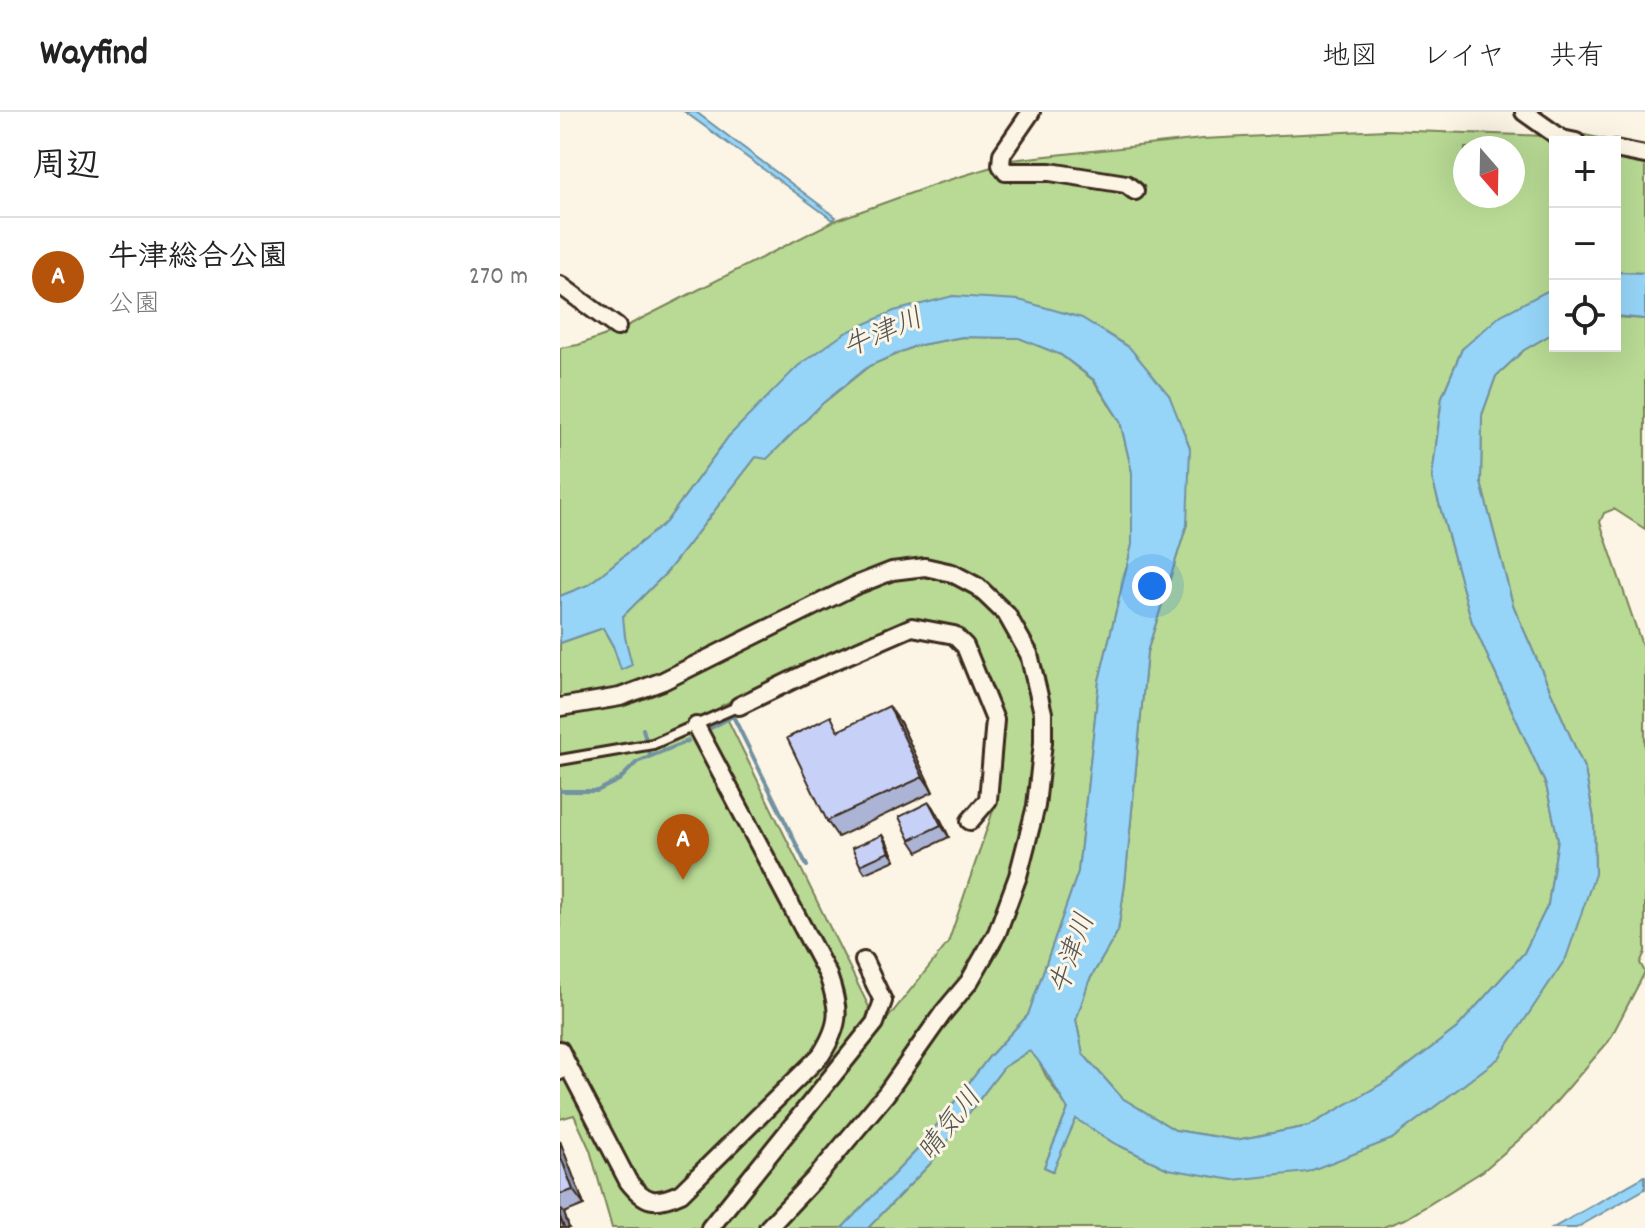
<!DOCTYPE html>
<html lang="ja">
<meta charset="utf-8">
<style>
:root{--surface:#fff;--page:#f6f6f6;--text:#222;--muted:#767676;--line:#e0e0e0;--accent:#b45309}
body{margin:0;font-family:Dekko,"Klee One",sans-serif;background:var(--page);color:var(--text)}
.controls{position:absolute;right:24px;top:24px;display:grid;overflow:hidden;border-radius:0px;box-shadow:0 8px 32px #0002}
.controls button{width:72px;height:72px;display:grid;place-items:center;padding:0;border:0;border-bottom:2px solid var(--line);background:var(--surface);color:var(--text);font:40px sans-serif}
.compass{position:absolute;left:893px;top:24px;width:72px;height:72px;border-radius:50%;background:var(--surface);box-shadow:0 8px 32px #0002;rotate:160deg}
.you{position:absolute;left:592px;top:474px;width:28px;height:28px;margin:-20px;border:6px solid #fff;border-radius:50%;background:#1a73e8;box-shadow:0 0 0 12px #1a73e833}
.badge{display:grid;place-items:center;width:52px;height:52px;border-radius:50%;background:var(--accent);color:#fff;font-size:26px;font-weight:700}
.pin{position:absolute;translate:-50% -66px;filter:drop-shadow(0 2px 4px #0008)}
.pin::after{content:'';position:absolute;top:42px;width:28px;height:24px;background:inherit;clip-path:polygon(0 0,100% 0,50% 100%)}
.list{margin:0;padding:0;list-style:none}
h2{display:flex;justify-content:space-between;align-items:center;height:104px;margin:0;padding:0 32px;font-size:34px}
h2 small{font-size:26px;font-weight:400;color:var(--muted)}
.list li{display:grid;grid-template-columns:52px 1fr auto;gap:24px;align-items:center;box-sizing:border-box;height:120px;padding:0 32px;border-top:2px solid var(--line)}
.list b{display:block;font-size:30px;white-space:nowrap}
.list p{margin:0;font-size:26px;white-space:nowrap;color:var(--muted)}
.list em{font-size:26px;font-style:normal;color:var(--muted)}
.icon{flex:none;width:44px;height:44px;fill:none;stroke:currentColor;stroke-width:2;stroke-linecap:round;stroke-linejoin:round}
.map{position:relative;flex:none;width:1085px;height:1116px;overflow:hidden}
header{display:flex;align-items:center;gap:48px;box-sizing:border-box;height:112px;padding:0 40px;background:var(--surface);border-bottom:2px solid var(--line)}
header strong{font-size:38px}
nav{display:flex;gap:44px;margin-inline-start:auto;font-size:28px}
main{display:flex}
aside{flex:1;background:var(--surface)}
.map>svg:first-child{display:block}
.green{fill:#b8da94;stroke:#7a8259;stroke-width:2;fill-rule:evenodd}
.water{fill:#96d5f8;stroke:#7291a1;stroke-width:2}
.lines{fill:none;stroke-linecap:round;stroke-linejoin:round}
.stream{stroke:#7291a1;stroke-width:4}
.lane-casing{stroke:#3b2a1e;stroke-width:14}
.street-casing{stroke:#3b2a1e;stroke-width:22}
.lane{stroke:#fcf5e5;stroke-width:8}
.street{stroke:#fcf5e5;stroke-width:16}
.wall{fill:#abb4d5;stroke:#3b2a1e;stroke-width:2}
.shaded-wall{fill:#8b92ae;stroke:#3b2a1e;stroke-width:2}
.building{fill:#c7d1f8;stroke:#3b2a1e;stroke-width:2}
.labels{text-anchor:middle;stroke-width:6;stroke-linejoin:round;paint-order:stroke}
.water-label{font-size:28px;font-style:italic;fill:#525554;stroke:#fcf5e5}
</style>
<header>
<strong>Wayfind</strong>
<nav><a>地図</a><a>レイヤ</a><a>共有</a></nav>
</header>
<main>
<aside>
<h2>周辺<small></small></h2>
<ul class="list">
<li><span class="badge">A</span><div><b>牛津総合公園</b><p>公園</p></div><em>270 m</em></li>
</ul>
</aside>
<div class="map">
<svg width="1085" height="1116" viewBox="0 0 1085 1116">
<rect width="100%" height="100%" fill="#fcf5e5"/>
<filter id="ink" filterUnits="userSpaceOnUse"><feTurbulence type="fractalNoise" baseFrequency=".0125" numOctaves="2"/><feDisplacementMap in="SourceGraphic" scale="16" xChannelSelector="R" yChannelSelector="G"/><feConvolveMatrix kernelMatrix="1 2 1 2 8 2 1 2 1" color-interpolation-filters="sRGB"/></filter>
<g filter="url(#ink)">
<g class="green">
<path d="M826 18 986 24 1025 23 1085 36V161L1055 160V30H995V175L902 237 882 285 872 366 912 510 986 673 998 727 988 793 964 841 897 916 832 966 749 1014 676 1028 615 1018 562 986 523 942 516 908 529 869 558 819 565 772 587 540 627 412 609 283 393 184 169 324 106 410 28 473 0 484V236L18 233 57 219 274 109 379 71 435 54 450 48 642 27ZM905 36H953V84H905Z"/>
<path d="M1055 205 1085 207V417L1054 397 1044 401 1040 410 1085 542V840L1080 851 1085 860 1049 929 976 1013 923 1059 847 1106 821 1116H308L369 1053 444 955 469 939 477 945 486 964 508 997 484 1055 492 1059 515 1006 554 1031 608 1057 832 1027 1035 762 1034 707 1025 658 953 493 921 371 922 303 936 264 964 238 995 220V234H1055Z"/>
<path d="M403 225 460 226 501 243 533 268 560 309 572 360V433L539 569 518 760 468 903 429 945 360 1035 282 1116H160L388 831 437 687 443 606 409 527 396 515 352 508 246 551 161 594 309 895 305 910 139 1116H52L30 1038 14 1003 0 1007V531L43 516 53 534 65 525 62 505 106 461 196 345 309 254 355 234Z"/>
</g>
<g class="water">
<path d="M125 0H136L276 105 273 108Z"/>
<path d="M1055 160 1085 161V207L1055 204Z"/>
<path d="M995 175V220L964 238 936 264 922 303 921 371 953 493 1025 658 1034 707 1035 762 1006 846 939 946 832 1027 747 1060 673 1068 608 1057 554 1031 516 1007 493 1059 484 1055 508 997C499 983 480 946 469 939L444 955 369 1053 308 1116H282L360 1035 429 945 468 903 518 760 539 569 572 433V360L560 309 534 268 501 243 459 226 402 225 355 234 309 254 263 291 207 347 196 345 106 461 63 504 65 525 72 553 61 558 53 534 43 516 0 531V484L28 473 106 410 169 324 238 254 285 221 334 199 393 184 459 188 522 206 570 236 609 283 630 336 627 412 587 540 565 772 558 819 529 869 516 908 523 942 562 986 615 1018 676 1028 749 1014 832 966 897 916 964 841 988 793 998 727 986 673 912 510 872 366 882 285 902 237 941 203Z"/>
<path d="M1085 1064V1077L1016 1116H993Z"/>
</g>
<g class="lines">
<g class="stream">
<path d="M151 616 173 604 247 754"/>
<path d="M83 617 90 643"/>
<path d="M0 679H37L59 668 77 650 128 629"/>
</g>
<g class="lane-casing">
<path id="lane" d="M0 648 93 632 179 594"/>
</g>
<g class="street-casing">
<g id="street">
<path d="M471 0 442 42 441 53 446 60H490L566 72 575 79"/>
<path d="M964 0 1002 27 1016 30"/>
<path d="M1055 37 1085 43"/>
<path d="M0 173 57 215"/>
<path d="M179 594 251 559 352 515 394 523 405 534 435 608 428 688 410 709"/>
<path d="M0 595 60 585 103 569 294 474 332 459 365 455 392 461 418 475 447 503 469 542 483 601V630L476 694 458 764 437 821 409 870 383 901 326 982 258 1063 208 1116"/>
<path d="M0 938 8 954 0 959"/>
<path d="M8 954 68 1069C85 1091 95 1093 121 1081L261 943C281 911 280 898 268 863L136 614"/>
<path d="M150 1116 315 911 323 889 304 849"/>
</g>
</g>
<use href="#lane" class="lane"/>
<use href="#street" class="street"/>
</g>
<g class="wall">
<path d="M340 610 373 680 278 725 267 709 280 618Z"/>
<path d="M378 702 389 725 358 740 350 728Z"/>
<path d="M322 723 327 731 335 748 305 761 300 753Z"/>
<path d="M0 1029 24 1093 4 1101 9 1116H0Z"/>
</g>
<g class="shaded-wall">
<path d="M329 594 340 610 373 680 363 665Z"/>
<path d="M369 690 378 702 389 725 381 713Z"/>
<path d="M322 723 327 731 335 748 329 740Z"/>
<path d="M0 1029 24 1093 13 1078 0 1043Z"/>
<path d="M0 1096 4 1101 9 1116H4L0 1105Z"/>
</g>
<g class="building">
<path d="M329 594 363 665 267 709 227 626 271 604 278 619Z"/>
<path d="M369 690 381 713 350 728 339 705Z"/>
<path d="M322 723 329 740 300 753 292 736Z"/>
<path d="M0 1043 13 1078 0 1082Z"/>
<path d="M0 1105 4 1116H0Z"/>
</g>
</g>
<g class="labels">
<g class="water-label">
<text transform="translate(322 219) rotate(-23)" y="10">牛津川</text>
<text transform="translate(510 841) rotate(-70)" y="10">牛津川</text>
<text transform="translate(388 1011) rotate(-52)" y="10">晴気川</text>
</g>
</g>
</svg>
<div class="controls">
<button>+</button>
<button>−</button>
<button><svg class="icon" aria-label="locate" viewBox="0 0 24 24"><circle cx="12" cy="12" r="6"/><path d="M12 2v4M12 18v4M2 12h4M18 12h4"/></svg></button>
</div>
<svg class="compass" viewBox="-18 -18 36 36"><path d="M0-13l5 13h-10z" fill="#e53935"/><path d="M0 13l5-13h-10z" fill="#767676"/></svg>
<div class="you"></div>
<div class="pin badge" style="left:123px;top:768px">A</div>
</div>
</main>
